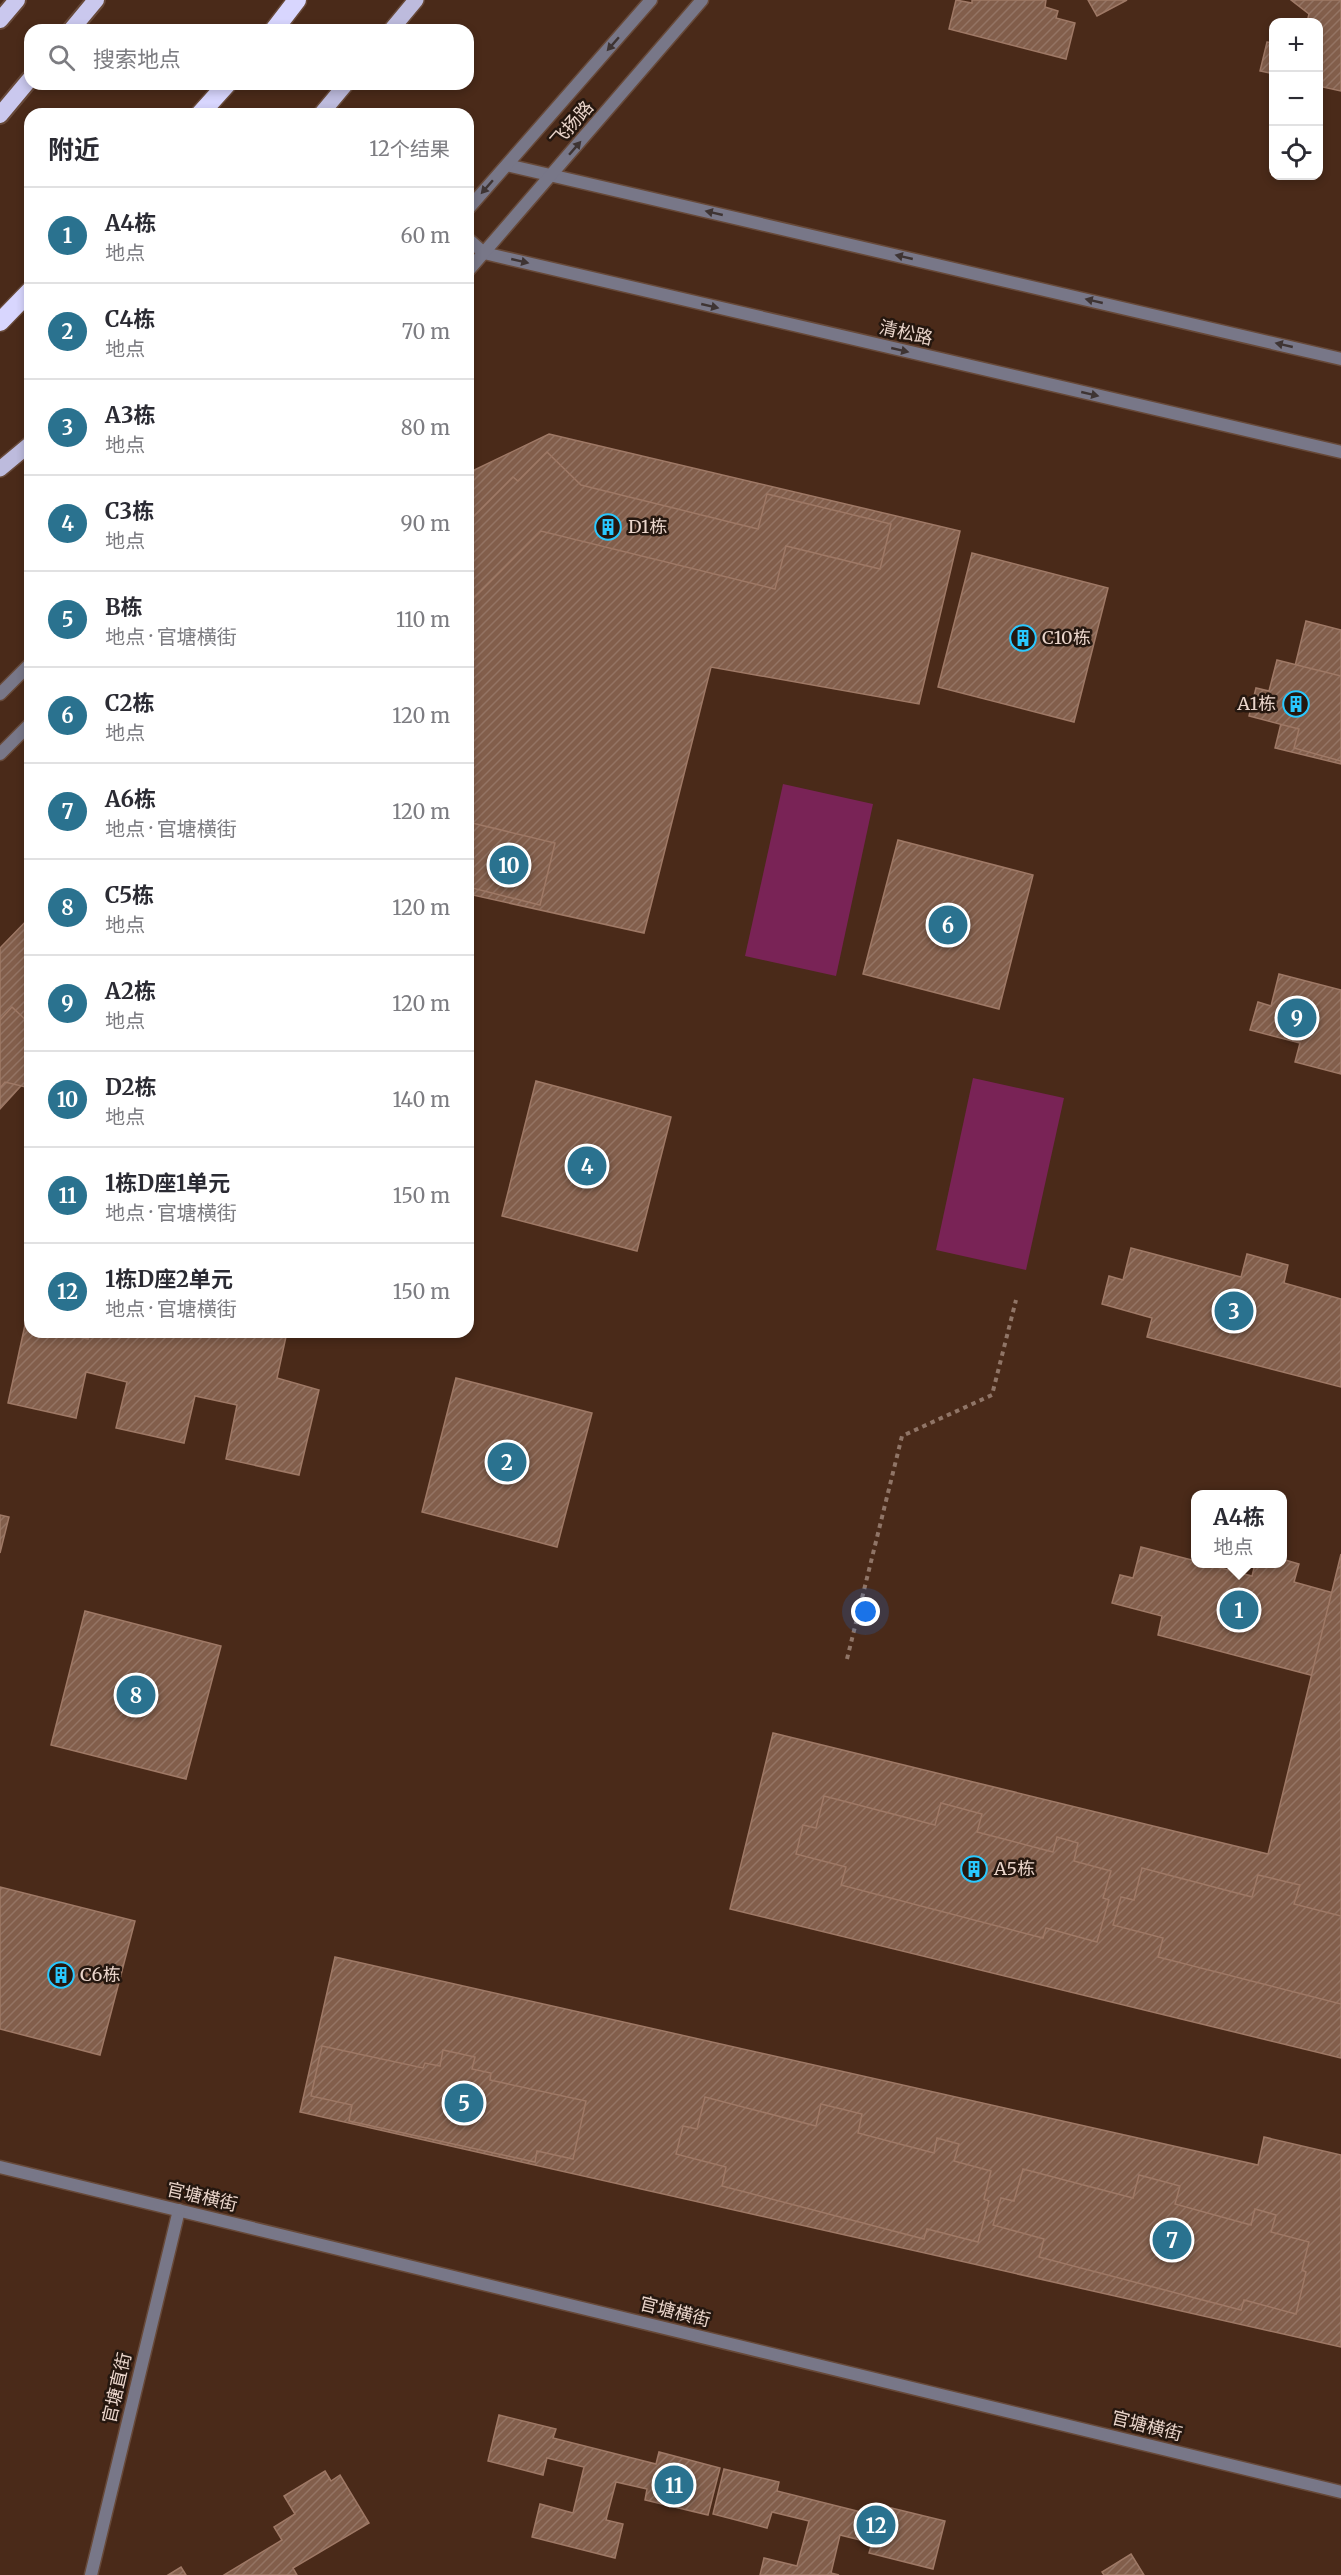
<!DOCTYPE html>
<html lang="zh">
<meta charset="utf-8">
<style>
:root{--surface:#fff;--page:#f2f2f3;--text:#2b2b33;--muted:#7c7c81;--line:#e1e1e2;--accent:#2a728f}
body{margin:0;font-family:Merriweather,"Noto Sans SC",serif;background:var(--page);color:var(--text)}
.controls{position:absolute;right:18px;top:18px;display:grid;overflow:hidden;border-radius:12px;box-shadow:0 3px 9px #0003}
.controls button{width:54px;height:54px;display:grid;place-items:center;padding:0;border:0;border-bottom:2px solid var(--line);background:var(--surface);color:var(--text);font:30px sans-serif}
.you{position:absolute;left:866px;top:1612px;width:21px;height:21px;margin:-15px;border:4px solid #fff;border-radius:50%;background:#1a73e8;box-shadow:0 0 0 9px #1a73e833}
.badge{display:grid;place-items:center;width:39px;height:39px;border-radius:50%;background:var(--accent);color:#fff;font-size:20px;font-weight:700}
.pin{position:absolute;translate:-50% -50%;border:3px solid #fff;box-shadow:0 2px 6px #0006}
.popup{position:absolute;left:1191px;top:1490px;width:96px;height:78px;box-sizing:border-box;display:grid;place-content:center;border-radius:12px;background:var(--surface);filter:drop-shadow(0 2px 4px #0005);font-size:20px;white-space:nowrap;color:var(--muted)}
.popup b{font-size:22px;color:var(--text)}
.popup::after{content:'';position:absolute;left:50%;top:100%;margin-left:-12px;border:12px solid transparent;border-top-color:var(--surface)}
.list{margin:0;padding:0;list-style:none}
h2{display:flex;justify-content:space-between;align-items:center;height:78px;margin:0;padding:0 24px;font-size:26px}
h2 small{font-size:20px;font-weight:400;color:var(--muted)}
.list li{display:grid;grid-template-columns:39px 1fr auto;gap:18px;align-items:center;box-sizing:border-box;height:96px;padding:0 24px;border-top:2px solid var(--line)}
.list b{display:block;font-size:22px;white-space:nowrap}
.list p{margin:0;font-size:20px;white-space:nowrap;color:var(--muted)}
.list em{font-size:20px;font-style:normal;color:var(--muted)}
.icon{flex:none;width:33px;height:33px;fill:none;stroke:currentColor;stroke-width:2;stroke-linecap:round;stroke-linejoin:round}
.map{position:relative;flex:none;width:1341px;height:2575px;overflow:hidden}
.search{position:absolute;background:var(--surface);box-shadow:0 3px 9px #0003;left:24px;top:24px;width:450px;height:66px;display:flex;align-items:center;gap:15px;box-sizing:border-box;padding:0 21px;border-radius:18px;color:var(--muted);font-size:22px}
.panel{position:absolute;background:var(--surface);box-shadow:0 3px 9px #0003;left:24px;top:108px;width:450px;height:1230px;border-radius:18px}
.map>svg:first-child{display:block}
.grass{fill:#792356}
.building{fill:url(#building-hatch);stroke:#9f7966;stroke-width:1.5}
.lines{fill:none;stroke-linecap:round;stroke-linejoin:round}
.minor-casing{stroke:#674939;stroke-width:15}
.tertiary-casing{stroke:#674939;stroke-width:15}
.primary-casing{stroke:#674939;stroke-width:18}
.trunk-casing{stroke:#674939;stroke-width:20}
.motorway-casing{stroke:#674939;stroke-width:21}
.path{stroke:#907567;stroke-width:4;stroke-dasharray:4.5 4.5;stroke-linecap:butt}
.minor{stroke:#787788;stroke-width:12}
.tertiary{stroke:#787788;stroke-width:12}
.primary{stroke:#bdbbdd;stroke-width:15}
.trunk{stroke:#cac8ee;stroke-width:16}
.motorway{stroke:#d8d6fe;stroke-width:18}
.oneway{fill:#3e3433}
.labels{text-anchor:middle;stroke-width:5;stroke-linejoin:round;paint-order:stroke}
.street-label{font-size:18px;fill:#ead5cb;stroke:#25170f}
.poi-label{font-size:18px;fill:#ead5cb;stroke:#25170f;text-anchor:start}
</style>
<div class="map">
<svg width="1341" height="2575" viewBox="0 0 1341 2575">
<defs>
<pattern id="building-hatch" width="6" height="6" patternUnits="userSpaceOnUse" patternTransform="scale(1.5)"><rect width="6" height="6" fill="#825e4b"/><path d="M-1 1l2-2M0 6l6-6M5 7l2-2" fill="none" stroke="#947464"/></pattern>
</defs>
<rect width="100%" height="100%" fill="#4a2a19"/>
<g class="grass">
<path d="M783 784 873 804 836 976 745 956Z"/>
<path d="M973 1078 1064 1098 1026 1270 936 1250Z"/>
</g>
<g class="building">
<path d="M956 0 972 3V0H1046L1045 7 1058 11 1056 18 1075 23 1066 59 949 29Z"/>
<path d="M1088 0H1127L1097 16Z"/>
<path d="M1291 0H1341V91L1318 86V22H1307L1309 14Z"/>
<path d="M1267 42 1274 43V74L1260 71Z"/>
<path d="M549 434 960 531 919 704 711 667 644 933 468 894V473Z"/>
<path d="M547 452 581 485 758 529 767 494 891 524 880 569 786 546 775 589 541 531 468 604V522L513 477 518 481Z"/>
<path d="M972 553 1108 588 1074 722 938 687Z"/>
<path d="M1306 621 1341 630V764L1275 748Z"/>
<path d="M1277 660 1341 676V761L1294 748 1299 729 1249 716 1256 688 1269 691Z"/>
<path d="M468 822 555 843 540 905 468 887Z"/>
<path d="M898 840 1033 875 999 1009 863 974Z"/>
<path d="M30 917V1076L0 1109V948Z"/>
<path d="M1279 974 1341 990V1074L1295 1062 1300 1043 1250 1030 1258 1002 1271 1006Z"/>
<path d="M12 1007 30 1024V1088L5 1082 0 1088V1020Z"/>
<path d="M536 1081 671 1117 637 1251 502 1216Z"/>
<path d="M1131 1248 1241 1277 1247 1254 1288 1265 1284 1283 1341 1299V1387L1147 1337 1152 1318 1102 1304 1109 1276 1123 1280Z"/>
<path d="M25 1325 30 1326V1332H58L88 1339 90 1332H287L277 1378 319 1390 299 1475 226 1459 237 1405 195 1396 184 1443 116 1428 127 1382 86 1372 76 1418 8 1403Z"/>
<path d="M456 1378 592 1413 557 1547 422 1512Z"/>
<path d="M0 1515 9 1517 0 1553Z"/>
<path d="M1141 1547 1196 1561V1564H1205L1252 1576 1255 1564H1282V1559L1299 1564 1294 1582 1341 1595V1683L1158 1635 1162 1616 1112 1603 1120 1575 1133 1578Z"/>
<path d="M1341 1554V2058L730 1909 773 1733 1268 1854Z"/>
<path d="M85 1611 221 1646 186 1779 51 1745Z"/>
<path d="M824 1796 935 1825 941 1803 982 1814 977 1832 1053 1852 1057 1837 1078 1843 1074 1861 1111 1871 1103 1898 1109 1900 1097 1942 1046 1928 1043 1938 841 1885 846 1867 796 1854 803 1825 816 1828Z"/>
<path d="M1142 1868 1252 1897 1258 1875 1300 1885 1294 1904 1341 1916V2004L1158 1957 1163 1938 1113 1925 1121 1897 1134 1900Z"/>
<path d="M0 1887 135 1921 100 2055 0 2029Z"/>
<path d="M335 1957 1258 2165 1264 2137 1341 2155V2347L300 2112Z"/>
<path d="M322 2046 423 2068 425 2063 440 2066 443 2050 475 2057 472 2069 491 2073 490 2080 586 2101 573 2159 537 2151 535 2162 349 2121 352 2105 311 2096Z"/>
<path d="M705 2097 816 2126 821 2104 862 2114 858 2133 934 2153 937 2138 959 2144 954 2161 991 2171 984 2199 989 2201 978 2242 927 2229 924 2239 722 2186 726 2167 676 2154 683 2126 697 2129Z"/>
<path d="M1023 2169 1133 2198 1139 2175 1180 2186 1175 2204 1251 2225 1255 2209 1276 2215 1271 2232 1309 2242 1302 2270 1306 2272 1296 2314 1244 2300 1241 2310 1039 2257 1044 2239 993 2225 1001 2198 1014 2201Z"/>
<path d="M499 2415 556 2429 553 2438 656 2464 659 2452 720 2468 708 2515 645 2500 647 2489 616 2482 606 2520 623 2524 615 2558 532 2537 540 2504 573 2513 584 2467 547 2458 543 2475 488 2461Z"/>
<path d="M724 2469 779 2482 777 2491 881 2517 883 2506 945 2521 933 2569 869 2553 872 2543 840 2535 831 2573 839 2575H760L764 2558 797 2566 809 2521 772 2512 767 2528 713 2514Z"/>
<path d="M325 2471 331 2481 340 2475 369 2523 293 2568 297 2575H224L282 2540 274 2527 295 2514 284 2496Z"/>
<path d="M1131 2554 1144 2575H1104L1102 2572Z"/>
<path d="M181 2567 186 2575H168Z"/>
</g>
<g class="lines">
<g class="minor-casing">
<g id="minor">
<path d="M0 2167 1341 2492"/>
<path d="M91 2575 179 2210"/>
</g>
</g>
<g class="tertiary-casing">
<g id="tertiary">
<path d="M507 165 1341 359"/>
<path d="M468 209 651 0"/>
<path d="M468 239 484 253 1341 452"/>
<path d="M468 271 702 0"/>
<path d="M0 694 30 664"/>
<path d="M0 754 30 724"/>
</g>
</g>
<g class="primary-casing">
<g id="primary">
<path d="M391 30 416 0"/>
<path d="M321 114 346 84"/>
<path d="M0 469 30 444"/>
</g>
</g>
<g class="trunk-casing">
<g id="trunk">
<path d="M0 20 17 0"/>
<path d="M71 30 96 0"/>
<path d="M0 115 30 79"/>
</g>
</g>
<g class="motorway-casing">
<g id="motorway">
<path d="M274 30 297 0"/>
<path d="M200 114 227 84"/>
<path d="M0 322 30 291"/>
</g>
</g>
<path class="path" d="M847 1659 902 1436 992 1395 1016 1300"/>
<use href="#minor" class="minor"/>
<use href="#tertiary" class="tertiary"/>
<use href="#primary" class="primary"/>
<use href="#trunk" class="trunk"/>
<use href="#motorway" class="motorway"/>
</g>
<defs><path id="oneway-solid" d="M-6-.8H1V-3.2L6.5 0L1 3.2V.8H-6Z" transform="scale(1.5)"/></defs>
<g class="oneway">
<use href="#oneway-solid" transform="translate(613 44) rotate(131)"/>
<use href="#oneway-solid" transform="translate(575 148) rotate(-49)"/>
<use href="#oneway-solid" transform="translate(487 187) rotate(131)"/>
<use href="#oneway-solid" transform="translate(714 213) rotate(-167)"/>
<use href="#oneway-solid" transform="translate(904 257) rotate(-167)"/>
<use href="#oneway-solid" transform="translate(520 261) rotate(13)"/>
<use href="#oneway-solid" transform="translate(1094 301) rotate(-167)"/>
<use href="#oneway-solid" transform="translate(710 306) rotate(13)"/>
<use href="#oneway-solid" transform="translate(1284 345) rotate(-167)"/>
<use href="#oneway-solid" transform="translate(900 350) rotate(13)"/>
<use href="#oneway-solid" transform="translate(1090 394) rotate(13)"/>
</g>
<defs>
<g id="building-ring" transform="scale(1.35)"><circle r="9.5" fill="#25170f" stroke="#29c8ff" stroke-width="1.5"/><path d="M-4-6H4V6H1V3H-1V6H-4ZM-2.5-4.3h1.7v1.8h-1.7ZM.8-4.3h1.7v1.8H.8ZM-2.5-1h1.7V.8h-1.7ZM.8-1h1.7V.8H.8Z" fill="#29c8ff"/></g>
</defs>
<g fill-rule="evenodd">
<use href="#building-ring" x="608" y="527"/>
<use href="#building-ring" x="1023" y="638"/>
<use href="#building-ring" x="1296" y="704"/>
<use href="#building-ring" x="974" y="1869"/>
<use href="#building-ring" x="61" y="1975"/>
</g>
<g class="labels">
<g class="street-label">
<text transform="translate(572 124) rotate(-49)" y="6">飞扬路</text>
<text transform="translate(906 333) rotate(13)" y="6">清松路</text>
<text transform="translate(202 2197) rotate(13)" y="6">官塘横街</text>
<text transform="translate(675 2312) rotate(14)" y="6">官塘横街</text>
<text transform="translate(117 2388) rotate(-77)" y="6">官塘直街</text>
<text transform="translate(1147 2426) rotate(14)" y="6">官塘横街</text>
</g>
<g class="poi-label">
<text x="628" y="533">D1栋</text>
<text x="1042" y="644">C10栋</text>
<text x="1276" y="710" text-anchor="end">A1栋</text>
<text x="994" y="1875">A5栋</text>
<text x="80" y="1981">C6栋</text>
</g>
</g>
</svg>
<div class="controls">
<button>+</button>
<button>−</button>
<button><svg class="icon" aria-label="locate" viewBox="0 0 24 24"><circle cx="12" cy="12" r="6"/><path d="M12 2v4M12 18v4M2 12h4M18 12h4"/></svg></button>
</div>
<div class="you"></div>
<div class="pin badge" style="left:1239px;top:1610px">1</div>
<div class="popup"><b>A4栋</b>地点</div>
<div class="pin badge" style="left:507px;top:1462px">2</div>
<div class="pin badge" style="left:1234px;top:1311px">3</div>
<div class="pin badge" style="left:587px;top:1166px">4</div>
<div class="pin badge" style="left:464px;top:2103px">5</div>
<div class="pin badge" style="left:948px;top:925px">6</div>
<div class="pin badge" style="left:1172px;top:2240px">7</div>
<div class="pin badge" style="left:136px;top:1695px">8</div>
<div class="pin badge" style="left:1297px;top:1018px">9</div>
<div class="pin badge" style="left:509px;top:865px">10</div>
<div class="pin badge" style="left:674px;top:2485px">11</div>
<div class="pin badge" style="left:876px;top:2525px">12</div>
<div class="search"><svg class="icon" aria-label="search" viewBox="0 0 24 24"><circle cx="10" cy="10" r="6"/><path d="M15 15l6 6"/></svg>搜索地点</div>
<section class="panel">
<h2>附近<small>12个结果</small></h2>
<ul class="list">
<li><span class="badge">1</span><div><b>A4栋</b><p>地点</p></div><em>60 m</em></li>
<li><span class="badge">2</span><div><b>C4栋</b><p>地点</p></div><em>70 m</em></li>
<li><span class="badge">3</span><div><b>A3栋</b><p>地点</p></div><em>80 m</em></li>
<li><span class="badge">4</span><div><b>C3栋</b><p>地点</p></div><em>90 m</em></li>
<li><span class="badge">5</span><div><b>B栋</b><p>地点 · 官塘横街</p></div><em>110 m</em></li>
<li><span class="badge">6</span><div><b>C2栋</b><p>地点</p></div><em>120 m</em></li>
<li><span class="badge">7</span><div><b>A6栋</b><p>地点 · 官塘横街</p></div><em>120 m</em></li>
<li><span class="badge">8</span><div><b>C5栋</b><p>地点</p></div><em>120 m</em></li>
<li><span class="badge">9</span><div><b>A2栋</b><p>地点</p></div><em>120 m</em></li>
<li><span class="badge">10</span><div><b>D2栋</b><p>地点</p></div><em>140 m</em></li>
<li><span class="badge">11</span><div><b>1栋D座1单元</b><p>地点 · 官塘横街</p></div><em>150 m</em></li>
<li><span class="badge">12</span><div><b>1栋D座2单元</b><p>地点 · 官塘横街</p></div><em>150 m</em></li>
</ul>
</section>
</div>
